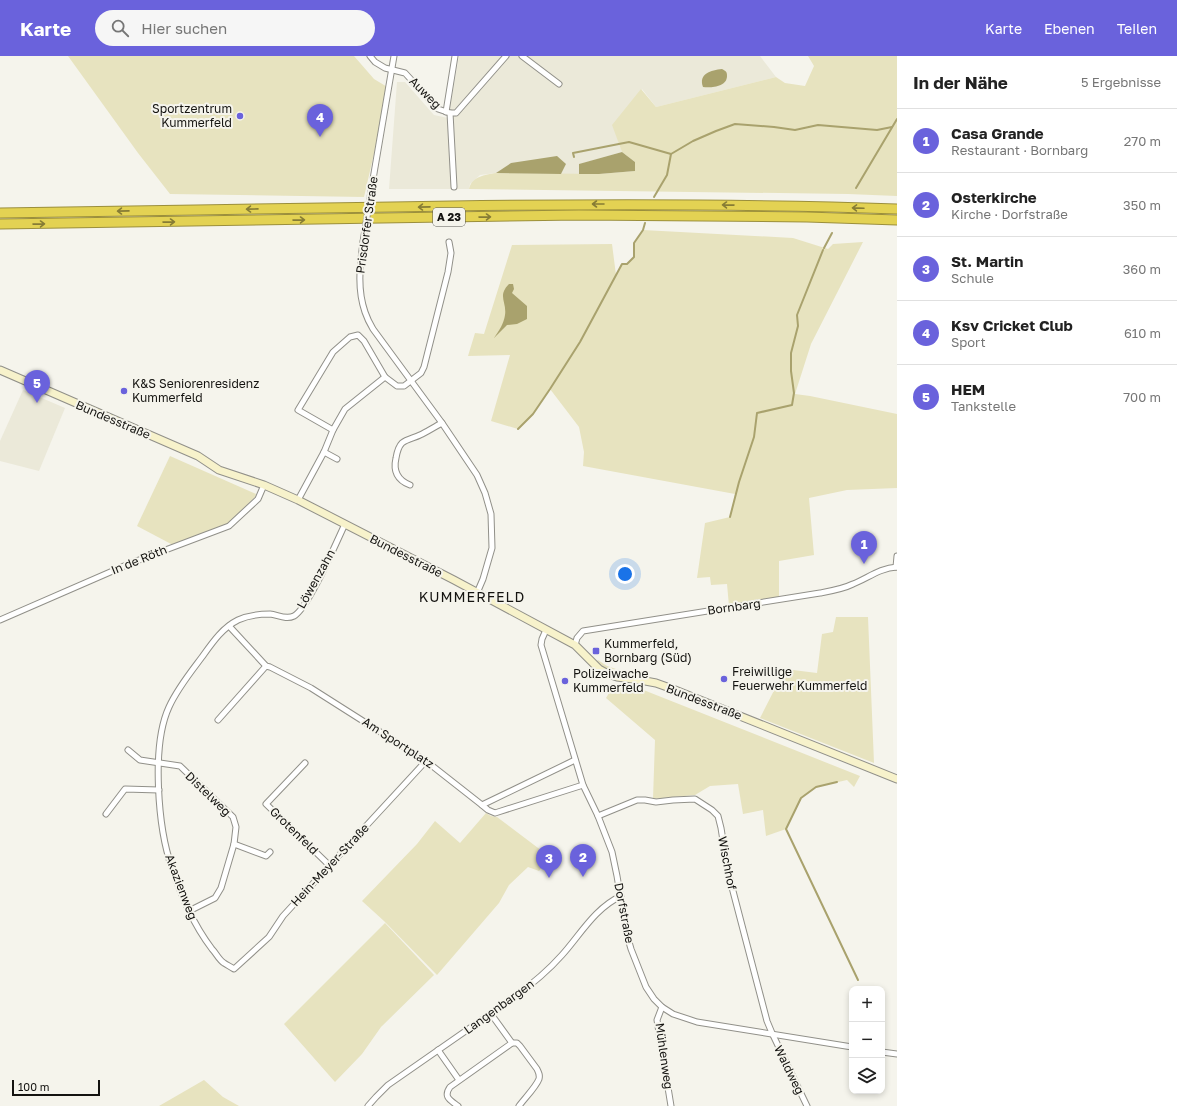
<!DOCTYPE html>
<html lang="de">
<meta charset="utf-8">
<style>
:root{--surface:#fff;--page:#f6f6f6;--text:#222;--muted:#767676;--line:#e0e0e0;--accent:#6a62dc}
body{margin:0;font-family:"Golos Text",sans-serif;background:var(--page);color:var(--text)}
.controls{position:absolute;right:12px;bottom:12px;display:grid;overflow:hidden;border-radius:8px;box-shadow:0 2px 6px #0003}
.controls button{width:36px;height:36px;display:grid;place-items:center;padding:0;border:0;border-bottom:1px solid var(--line);background:var(--surface);color:var(--text);font:20px sans-serif}
.scale{position:absolute;left:12px;bottom:10px;width:88px;box-sizing:border-box;padding-left:4px;border:2px solid #141310;border-top:0;font-size:11px;line-height:14px;white-space:nowrap;color:#141310;-webkit-text-stroke:3px #f5f4ec;paint-order:stroke}
.you{position:absolute;left:625px;top:518px;width:14px;height:14px;margin:-10px;border:3px solid #fff;border-radius:50%;background:#1a73e8;box-shadow:0 0 0 6px #1a73e833}
.badge{display:grid;place-items:center;width:26px;height:26px;border-radius:50%;background:var(--accent);color:#fff;font-size:13px;font-weight:700}
.pin{position:absolute;translate:-50% -33px;filter:drop-shadow(0 1px 2px #0008)}
.pin::after{content:'';position:absolute;top:21px;width:14px;height:12px;background:inherit;clip-path:polygon(0 0,100% 0,50% 100%)}
.list{margin:0;padding:0;list-style:none}
h2{display:flex;justify-content:space-between;align-items:center;height:52px;margin:0;padding:0 16px;font-size:17px}
h2 small{font-size:13px;font-weight:400;color:var(--muted)}
.list li{display:grid;grid-template-columns:26px 1fr auto;gap:12px;align-items:center;box-sizing:border-box;height:64px;padding:0 16px;border-top:1px solid var(--line)}
.list b{display:block;font-size:15px;white-space:nowrap}
.list p{margin:0;font-size:13px;white-space:nowrap;color:var(--muted)}
.list em{font-size:13px;font-style:normal;color:var(--muted)}
.icon{flex:none;width:22px;height:22px;fill:none;stroke:currentColor;stroke-width:2;stroke-linecap:round;stroke-linejoin:round}
.map{position:relative;flex:none;width:897px;height:1050px;overflow:hidden}
header{display:flex;align-items:center;gap:24px;box-sizing:border-box;height:56px;padding:0 20px;background:var(--accent);color:#fff}
header strong{font-size:19px}
nav{display:flex;gap:22px;margin-inline-start:auto;font-size:14px}
.search{width:280px;height:36px;background:var(--page);display:flex;align-items:center;gap:10px;box-sizing:border-box;padding:0 14px;border-radius:22px;color:var(--muted);font-size:15px}
main{display:flex}
aside{flex:1;background:var(--surface)}
.map>svg:first-child{display:block}
.built{fill:#ebe9d9}
.green{fill:#e7e3bf}
.water{fill:#a9a26d}
.lines{fill:none;stroke-linecap:round;stroke-linejoin:round}
.stream{stroke:#a9a26d;stroke-width:2}
.street-casing{stroke:#919089;stroke-width:7}
.secondary-casing{stroke:#919089;stroke-width:9}
.highway-casing{stroke:#9b8f3c;stroke-width:11}
.street{stroke:#fff;stroke-width:5}
.secondary{stroke:#f7f2cb;stroke-width:7}
.highway{stroke:#e3d253;stroke-width:9}
.street-bridge-casing{stroke:#919089;stroke-width:7;stroke-linecap:butt}
.street-bridge{stroke:#fff;stroke-width:5}
.oneway{stroke:#867c35}
.poi-dot{fill:#6a62dc;stroke:#f5f4ec;stroke-width:1.5}
.labels{text-anchor:middle;stroke-width:4;stroke-linejoin:round;paint-order:stroke}
.shield{fill:#f5f4ec;stroke:#585652;stroke-width:1}
.shield-label{font-size:11px;font-weight:bold;fill:#141310}
.street-label{font-size:12px;fill:#141310;stroke:#f5f4ec}
.poi-label{font-size:12px;fill:#141310;stroke:#f5f4ec;text-anchor:start}
.quarter-label{font-size:14px;letter-spacing:1px;fill:#141310;stroke:#f5f4ec}
</style>
<header>
<strong>Karte</strong>
<div class="search"><svg class="icon" aria-label="search" viewBox="0 0 24 24"><circle cx="10" cy="10" r="6"/><path d="M15 15l6 6"/></svg>Hier suchen</div>
<nav><a>Karte</a><a>Ebenen</a><a>Teilen</a></nav>
</header>
<main>
<div class="map">
<svg width="897" height="1050" viewBox="0 0 897 1050">
<rect width="100%" height="100%" fill="#f5f4ec"/>
<g class="built">
<path d="M459 0H760L776 21 656 51 642 33 613 69 622 96 580 108 579 118H561L566 108 511 107 496 117 480 119 470 128 469 133H389L397 26H405L434 59 448 62Z"/>
<path d="M23 334 65 352 39 415 0 405V385Z"/>
</g>
<g class="green">
<path d="M68 0H354L374 23 389 32 364 141 170 138 138 97Z"/>
<path d="M808 0H897V140L848 138 469 133C472 120 485 119 496 117L599 118 635 115V106L622 96 612 69 641 33 656 51 776 21 785 27 805 30 814 10Z"/>
<path d="M643 174 793 182 828 193 833 188 863 186 811 288 795 338 810 340 897 358V432L847 434 809 442 814 499 779 505V541L729 550 727 528 711 529 710 521 697 522 705 467 730 461 735 438 583 410 584 396 579 371 550 333 533 358 518 373 491 365 510 299 468 300 475 277 484 278 512 189 612 188 616 219 622 208H627L634 201V187Z"/>
<path d="M170 400 256 438 255 441 228 468 173 489 137 470Z"/>
<path d="M836 561H868L874 707 760 662 785 613 817 617 822 578 833 576Z"/>
<path d="M598 604 607 610 625 616 624 619C613 619 604 614 596 606Z"/>
<path d="M614 629 641 633 860 720 854 731 847 724 816 731 801 742 786 773 766 780 763 754 743 758 738 728 710 730 695 739 653 743 655 684 606 642Z"/>
<path d="M486 757 491 760 497 761 550 801 539 815 528 811 509 829 499 847 437 919 384 865 362 845 417 788 435 765 460 787Z"/>
<path d="M385 867 434 919 381 971 362 998 335 1026 284 968Z"/>
<path d="M204 1024 223 1041 239 1050H159Z"/>
</g>
<g class="water">
<path d="M722 13C726 15 727 16 727 20 727 31 711 32 703 31 698 18 711 14 722 13Z"/>
<path d="M622 96 635 106V115L599 118H579V108Z"/>
<path d="M557 100 566 108 561 118 496 117 511 107Z"/>
<path d="M509 228H513L514 233 512 237 527 250V263L517 268 507 269 494 282C499 275 504 267 505 259 507 246 497 240 509 228Z"/>
</g>
<g class="lines">
<g class="stream">
<path d="M574 101 573 97 629 86 671 98 693 85 716 75 735 68 774 71 795 74 818 69 877 74 892 71"/>
<path d="M856 132 897 63"/>
<path d="M654 141 667 119 671 98"/>
<path d="M824 192 832 177"/>
<path d="M518 373 533 358 550 333 580 286 622 208H627L634 201V187L643 174 645 167"/>
<path d="M730 461 739 426 754 381 757 357 792 349 794 337 791 315V297L798 270 797 259 823 194"/>
<path d="M837 726 816 731 801 742 786 773 858 924"/>
</g>
<g class="street-casing">
<g id="street">
<path d="M370 0 375 6 385 12 405 17 438 53 450 57H456L506 0"/>
<path d="M522 0 559 28"/>
<path d="M446 56 455 0"/>
<path d="M450 57 454 131"/>
<path d="M372 129 394 0"/>
<path d="M363 186C360 210 357 233 365 256 367 262 370 268 373 273L442 367 477 419 485 437 491 458 492 492 483 523 477 537"/>
<path d="M333 374 298 354 333 296 350 281 358 279 364 285 385 321"/>
<path d="M324 396 337 403"/>
<path d="M410 429C397 424 393 415 396 402 397 396 398 391 402 387 407 383 414 382 420 379 427 376 434 371 442 367"/>
<path d="M298 444 324 396 333 374 345 353 385 321 397 330H404L421 317 424 311 448 216 451 197 449 186"/>
<path d="M345 468C337 485 308 553 294 560 286 564 278 559 270 558 260 558 247 560 238 564 222 572 212 587 202 601 190 617 177 633 169 651 151 690 158 773 172 812 182 841 193 868 212 893 216 897 219 904 224 907 227 909 231 911 234 913L269 881 283 860 426 705"/>
<path d="M896 511 897 500"/>
<path d="M0 564 131 507 229 470 258 443 264 429"/>
<path d="M229 570 266 610 270 611 311 632 426 705 482 749 575 704"/>
<path d="M546 574 542 583 541 589 583 729 598 760 612 796 617 820 627 879 631 893 646 931 654 943 662 951 673 958 697 966 852 991"/>
<path d="M575 589 577 582 583 575 820 537C831 535 843 533 853 528 868 522 880 512 897 511"/>
<path d="M218 664 266 610"/>
<path d="M128 694 140 704 180 710 233 761 236 771 234 788 221 832 215 842 189 855"/>
<path d="M305 707 266 748 329 809"/>
<path d="M482 749 488 754 495 757 583 729"/>
<path d="M106 758 125 733 159 734"/>
<path d="M598 760 637 744H645L656 746 673 744 695 743 712 754 718 760 721 772 728 816 767 965 772 977 807 1050"/>
<path d="M234 788 266 800 270 796"/>
<path d="M662 951 657 964 671 1050"/>
<path d="M491 958 512 987"/>
<path d="M438 994 459 1024"/>
<path d="M882 996 897 998"/>
<path d="M368 1050 376 1041 388 1029 513 942C531 929 547 916 562 899 580 879 595 852 621 840"/>
<path d="M458 1050C450 1044 443 1041 450 1031L512 987H517L520 990 537 1013C539 1017 540 1019 539 1023 536 1031 524 1043 519 1050"/>
</g>
</g>
<g class="secondary-casing">
<path id="secondary" d="M0 314 198 400 219 414 264 429 298 444 454 524 575 589 599 613 608 618 617 621 640 624 656 627 670 632 897 723"/>
</g>
<g class="highway-casing">
<g id="highway">
<path d="M0 157C131 155 261 153 392 151 560 148 729 147 897 153"/>
<path d="M0 168 579 159 807 161 897 164"/>
</g>
</g>
<use href="#street" class="street"/>
<use href="#secondary" class="secondary"/>
<use href="#highway" class="highway"/>
<g class="street-bridge-casing">
<path id="street-bridge" d="M363 186 372 129"/>
</g>
<use href="#street-bridge" class="street-bridge"/>
</g>
<defs><path id="oneway-shaft" d="M-6 0H5M1.5-3L5.5 0L1.5 3" fill="none" stroke-width="1.6" stroke-linecap="round" stroke-linejoin="round"/></defs>
<g class="oneway">
<use href="#oneway-shaft" transform="translate(598 148) rotate(180)"/>
<use href="#oneway-shaft" transform="translate(728 149) rotate(-179)"/>
<use href="#oneway-shaft" transform="translate(424 151) rotate(179)"/>
<use href="#oneway-shaft" transform="translate(858 152) rotate(-178)"/>
<use href="#oneway-shaft" transform="translate(252 153) rotate(179)"/>
<use href="#oneway-shaft" transform="translate(123 155) rotate(179)"/>
<use href="#oneway-shaft" transform="translate(485 161) rotate(-1)"/>
<use href="#oneway-shaft" transform="translate(299 164) rotate(-1)"/>
<use href="#oneway-shaft" transform="translate(169 166) rotate(-1)"/>
<use href="#oneway-shaft" transform="translate(39 168) rotate(-1)"/>
</g>
<g class="poi-dot">
<circle cx="240" cy="60" r="4"/>
<circle cx="124" cy="335" r="4"/>
<rect x="592" y="591" width="8" height="8" rx="2"/>
<circle cx="724" cy="623" r="4"/>
<circle cx="565" cy="625" r="4"/>
</g>
<g class="labels">
<rect class="shield" x="433" y="152" width="32" height="18" rx="3"/>
<g class="shield-label">
<text x="449" y="165">A 23</text>
</g>
<g class="street-label">
<text transform="translate(425 37) rotate(45)" y="4">Auweg</text>
<text transform="translate(367 169) rotate(-82)" y="4">Prisdorfer Straße</text>
<text transform="translate(113 364) rotate(23)" y="4">Bundesstraße</text>
<text transform="translate(406 500) rotate(27)" y="4">Bundesstraße</text>
<text transform="translate(139 504) rotate(-22)" y="4">In de Röth</text>
<text transform="translate(316 523) rotate(-61)" y="4">Löwenzahn</text>
<text transform="translate(734 551) rotate(-8)" y="4">Bornbarg</text>
<text transform="translate(704 646) rotate(21)" y="4">Bundesstraße</text>
<text transform="translate(398 687) rotate(33)" y="4">Am Sportplatz</text>
<text transform="translate(208 738) rotate(44)" y="4">Distelweg</text>
<text transform="translate(294 775) rotate(44)" y="4">Grotenfeld</text>
<text transform="translate(727 807) rotate(79)" y="4">Wischhof</text>
<text transform="translate(330 809) rotate(-47)" y="4">Hein-Meyer-Straße</text>
<text transform="translate(181 831) rotate(69)" y="4">Akazienweg</text>
<text transform="translate(624 857) rotate(79)" y="4">Dorfstraße</text>
<text transform="translate(499 951) rotate(-36)" y="4">Langenbargen</text>
<text transform="translate(664 1000) rotate(82)" y="4">Mühlenweg</text>
<text transform="translate(789 1014) rotate(64)" y="4">Waldweg</text>
</g>
<g class="poi-label">
<text x="232" y="57" text-anchor="end">Sportzentrum<tspan x="232" dy="14">Kummerfeld</tspan></text>
<text x="132" y="332">K&amp;S Seniorenresidenz<tspan x="132" dy="14">Kummerfeld</tspan></text>
<text x="604" y="592">Kummerfeld,<tspan x="604" dy="14">Bornbarg (Süd)</tspan></text>
<text x="732" y="620">Freiwillige<tspan x="732" dy="14">Feuerwehr Kummerfeld</tspan></text>
<text x="573" y="622">Polizeiwache<tspan x="573" dy="14">Kummerfeld</tspan></text>
</g>
<g class="quarter-label">
<text x="472" y="546">KUMMERFELD</text>
</g>
</g>
</svg>
<div class="controls">
<button>+</button>
<button>−</button>
<button><svg class="icon" aria-label="layers" viewBox="0 0 24 24"><path d="M12 4l9 5-9 5-9-5zM3 14l9 5 9-5"/></svg></button>
</div>
<div class="scale">100 m</div>
<div class="you"></div>
<div class="pin badge" style="left:864px;top:508px">1</div>
<div class="pin badge" style="left:583px;top:821px">2</div>
<div class="pin badge" style="left:549px;top:822px">3</div>
<div class="pin badge" style="left:320px;top:81px">4</div>
<div class="pin badge" style="left:37px;top:347px">5</div>
</div>
<aside>
<h2>In der Nähe<small>5 Ergebnisse</small></h2>
<ul class="list">
<li><span class="badge">1</span><div><b>Casa Grande</b><p>Restaurant · Bornbarg</p></div><em>270 m</em></li>
<li><span class="badge">2</span><div><b>Osterkirche</b><p>Kirche · Dorfstraße</p></div><em>350 m</em></li>
<li><span class="badge">3</span><div><b>St. Martin</b><p>Schule</p></div><em>360 m</em></li>
<li><span class="badge">4</span><div><b>Ksv Cricket Club</b><p>Sport</p></div><em>610 m</em></li>
<li><span class="badge">5</span><div><b>HEM</b><p>Tankstelle</p></div><em>700 m</em></li>
</ul>
</aside>
</main>
